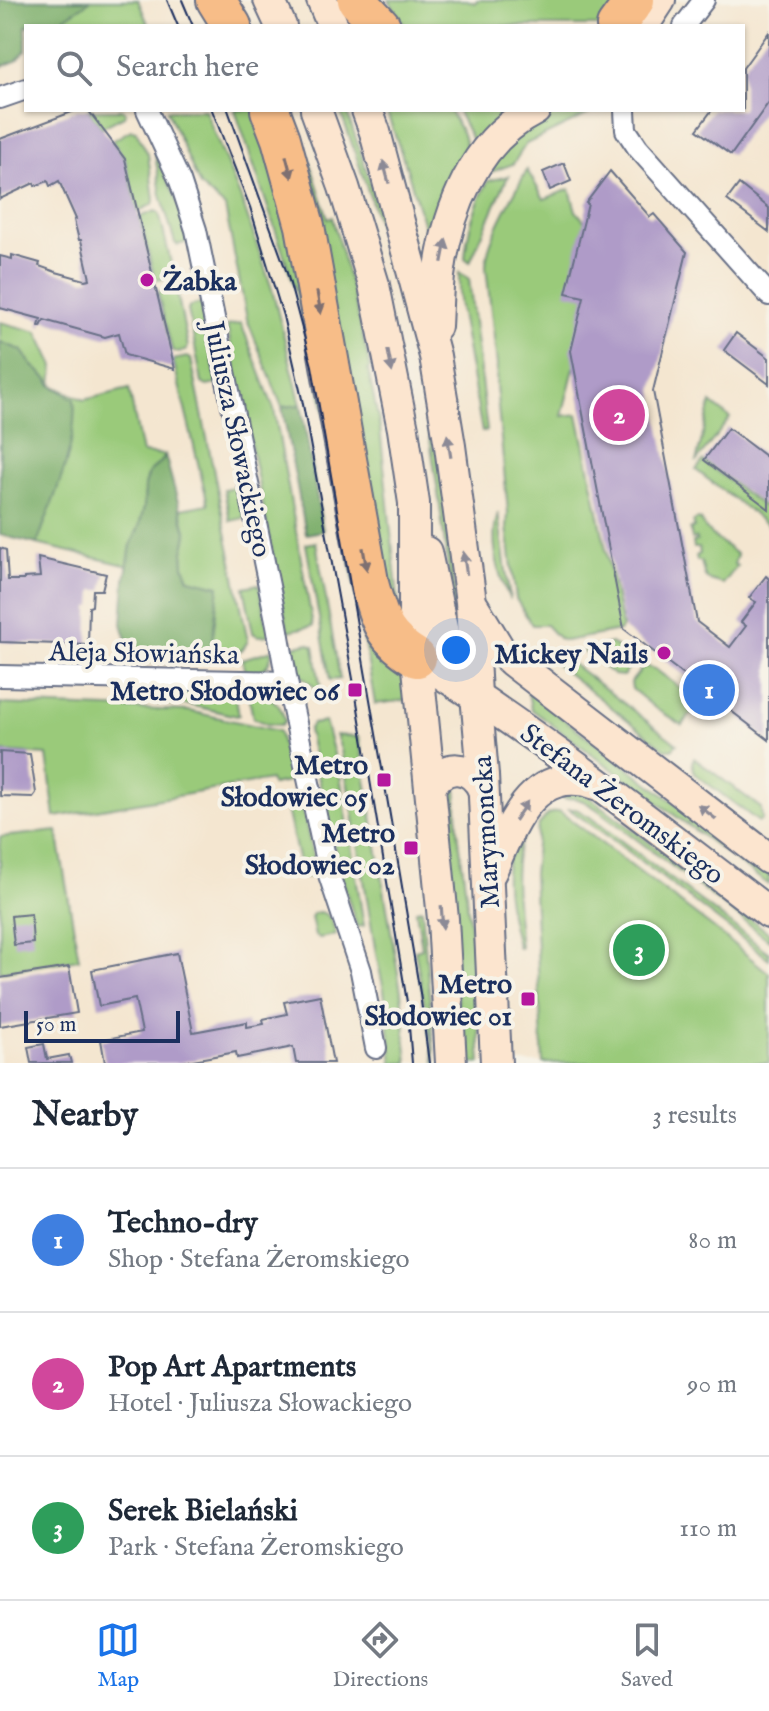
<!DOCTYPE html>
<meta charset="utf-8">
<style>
:root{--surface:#fff;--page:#f2f2f3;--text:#1f2937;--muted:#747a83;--line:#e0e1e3;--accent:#1a73e8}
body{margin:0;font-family:"IM FELL English",serif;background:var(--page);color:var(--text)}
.scale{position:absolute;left:24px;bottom:20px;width:156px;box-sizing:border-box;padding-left:8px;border:4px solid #1b2f5e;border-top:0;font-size:22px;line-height:28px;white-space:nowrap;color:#1b2f5e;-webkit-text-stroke:6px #f7f3e8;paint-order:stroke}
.you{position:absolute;left:456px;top:650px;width:28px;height:28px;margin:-20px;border:6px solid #fff;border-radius:50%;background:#1a73e8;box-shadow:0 0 0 12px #1a73e833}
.badge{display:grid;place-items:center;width:52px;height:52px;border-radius:50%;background:var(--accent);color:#fff;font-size:26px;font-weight:700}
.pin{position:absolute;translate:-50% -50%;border:4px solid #fff;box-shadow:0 2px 8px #0006}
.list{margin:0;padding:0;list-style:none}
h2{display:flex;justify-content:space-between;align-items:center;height:104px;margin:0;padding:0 32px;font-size:34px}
h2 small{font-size:26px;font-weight:400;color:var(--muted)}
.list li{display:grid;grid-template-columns:52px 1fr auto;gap:24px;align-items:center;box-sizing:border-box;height:144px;padding:0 32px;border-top:2px solid var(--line)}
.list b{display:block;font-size:30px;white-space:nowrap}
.list p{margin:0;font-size:26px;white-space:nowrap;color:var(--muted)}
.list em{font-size:26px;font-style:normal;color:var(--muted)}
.icon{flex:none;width:44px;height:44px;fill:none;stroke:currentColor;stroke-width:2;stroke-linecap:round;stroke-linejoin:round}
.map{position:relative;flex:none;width:769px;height:1063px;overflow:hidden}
.search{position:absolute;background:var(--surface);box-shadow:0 2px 6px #0004;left:24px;right:24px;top:24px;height:88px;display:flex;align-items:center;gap:20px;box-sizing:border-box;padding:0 28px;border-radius:0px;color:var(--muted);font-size:30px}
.sheet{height:536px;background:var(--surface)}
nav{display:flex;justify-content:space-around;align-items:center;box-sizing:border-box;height:112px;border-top:2px solid var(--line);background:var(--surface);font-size:22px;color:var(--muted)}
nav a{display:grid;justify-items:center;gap:4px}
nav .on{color:var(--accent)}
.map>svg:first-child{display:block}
.green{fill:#9aca7a;stroke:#5a7c6c;stroke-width:2}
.forest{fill:#7bae6a;stroke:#4b6e64;stroke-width:2}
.building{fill:#af9bc8}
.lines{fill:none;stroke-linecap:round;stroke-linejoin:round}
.minor-casing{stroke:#676f86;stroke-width:24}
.secondary-casing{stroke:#676f86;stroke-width:34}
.motorway-casing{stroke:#676f86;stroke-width:42}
.minor{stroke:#fff;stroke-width:20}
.secondary{stroke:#fce5cf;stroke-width:30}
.motorway{stroke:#f7bd88;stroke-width:38}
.tram{stroke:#1b2f5e;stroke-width:2}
.oneway{fill:#7e6f71}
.oneway2{fill:#8c8a96}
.poi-dot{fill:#b5179e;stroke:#f7f3e8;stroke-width:3}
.labels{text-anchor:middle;stroke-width:8;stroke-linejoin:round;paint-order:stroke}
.poi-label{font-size:28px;font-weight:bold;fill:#1b2f5e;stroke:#f7f3e8;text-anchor:end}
.street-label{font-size:28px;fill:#1b2f5e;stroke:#f7f3e8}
</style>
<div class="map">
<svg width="769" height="1063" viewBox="0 0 769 1063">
<rect width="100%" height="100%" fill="#f7f3e8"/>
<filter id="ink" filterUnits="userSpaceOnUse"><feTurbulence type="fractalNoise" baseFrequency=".0125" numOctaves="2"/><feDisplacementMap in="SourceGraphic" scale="16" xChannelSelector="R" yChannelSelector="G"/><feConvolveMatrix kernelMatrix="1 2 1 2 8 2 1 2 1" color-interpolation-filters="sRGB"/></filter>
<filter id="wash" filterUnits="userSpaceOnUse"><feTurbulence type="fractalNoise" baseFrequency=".006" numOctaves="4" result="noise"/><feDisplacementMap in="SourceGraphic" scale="32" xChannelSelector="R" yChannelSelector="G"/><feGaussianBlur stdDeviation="1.8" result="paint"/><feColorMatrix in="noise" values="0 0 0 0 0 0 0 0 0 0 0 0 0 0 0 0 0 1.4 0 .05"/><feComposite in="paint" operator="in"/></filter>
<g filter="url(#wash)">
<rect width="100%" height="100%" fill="#f4e6d0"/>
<g class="green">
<path d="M90 0H138L149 26H52Z"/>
<path d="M389 0H467L475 3 477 0H624L600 26H405Z"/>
<path d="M88 110H124L126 113 124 116 101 128Z"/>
<path d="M167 110H205L242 201 272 289 301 405 282 407 247 319 225 207 200 186Z"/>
<path d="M235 110H257L398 668 406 684 408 700 375 704 323 404 310 347 295 288Z"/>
<path d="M282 110H293L328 218 332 217 353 294 370 367 368 370 380 428 401 628 393 616Z"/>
<path d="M340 110H346C391 237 426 367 445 501 448 528 451 554 453 580 455 592 457 605 456 617L454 616C443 529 433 442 414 356 395 272 369 190 340 110Z"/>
<path d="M386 110H449L463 134 466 146 452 171 454 172 440 200 432 238 428 239 407 169Z"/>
<path d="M457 110H592L589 114 526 144 513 164 486 174 476 141 471 138Z"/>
<path d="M131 130 136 131 148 154 154 200 153 204 137 212 125 159 112 141Z"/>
<path d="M155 153C168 182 185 211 189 242L177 245 175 243 161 195Z"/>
<path d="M527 170 544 199 570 189 576 211 605 245 562 416 578 414 622 627 619 631 565 641 559 639 546 625H532L516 599 507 528 508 512 496 386 497 365 486 267C485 242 515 193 527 170Z"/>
<path d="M508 176 470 262 465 258C467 231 475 206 488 181Z"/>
<path d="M155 211 159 213 174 276 158 280 154 277 140 217Z"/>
<path d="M459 272 469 279 487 431 482 432 459 302Z"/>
<path d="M176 287 188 347 185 351 175 352 172 350 158 294 161 290Z"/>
<path d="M202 303 217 384 207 386 202 383 188 310 190 306Z"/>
<path d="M0 322 38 332 54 366 52 385 84 400 129 389 142 453 165 455 162 461 149 472 145 486 144 507 139 527 131 545 129 566 37 544 65 464 51 385 49 380 32 365 21 350 0 342Z"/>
<path d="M241 323 274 409 313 626 288 631 227 326Z"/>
<path d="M187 357 191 359 248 641 242 650 210 659 219 586 189 579 184 566 183 552 187 535 181 509 208 504 173 360Z"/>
<path d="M711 403 730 418 696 462Z"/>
<path d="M703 461 769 511V526L696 470Z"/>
<path d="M239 486 244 518 230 521 224 489Z"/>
<path d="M498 513 510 600C498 575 489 540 498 513Z"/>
<path d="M697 519 701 520C707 537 725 543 737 555L734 564 737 566 723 584C704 578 706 583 701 561H697L696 556 700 554 699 548H694L693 542 697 541 696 538 692 539 690 529 694 528 693 522Z"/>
<path d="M316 542 340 679 330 680 306 544Z"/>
<path d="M259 584 269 635 258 636 253 633 244 587Z"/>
<path d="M309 643 314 646 322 697 318 690 296 671 292 647Z"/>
<path d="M611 643 634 661 623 676 614 675 583 651Z"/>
<path d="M272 650C271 667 261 674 245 673L242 659Z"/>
<path d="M548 658 566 659 677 744 672 749H665Z"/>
<path d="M644 666 655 669 700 703 682 725 655 708 632 689 631 682Z"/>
<path d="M152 690 235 692 239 715 237 716 189 705 152 704Z"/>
<path d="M528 692 769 874V885L531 709Z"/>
<path d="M248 693C269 694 280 700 285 721L281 725 267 724 253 718Z"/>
<path d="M0 704 189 711 279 731 289 779 287 782 272 785 270 780 55 817 47 755 0 752Z"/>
<path d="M325 722 340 775 364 926 357 927 339 869 308 730 312 724Z"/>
<path d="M336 735 359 737 401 992 408 1063H393L384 990 376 954 352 807 341 750Z"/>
<path d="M694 758 761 808 762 820 759 822 695 774 692 762Z"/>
<path d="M453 779 456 785 458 831 475 965 481 1063H461L444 783Z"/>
<path d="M556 792 584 794 595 801 769 933V940L598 810C588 803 578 796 565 799Z"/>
<path d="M299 794 315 865 311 875 306 878 302 876 285 800 288 796Z"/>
<path d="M569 809H576L590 817 769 953V959L609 837Z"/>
<path d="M559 811 712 927 769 973V1063H543L533 874 538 826 548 814Z"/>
<path d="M536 813C533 826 523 834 519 847 511 870 518 922 520 948H518C512 927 500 878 509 858 517 843 528 828 536 813Z"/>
<path d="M57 831 79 959 0 972V837Z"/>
<path d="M422 909 435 1063 415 950 422 948 416 910Z"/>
<path d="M320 912C332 915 333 924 336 935L319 938 315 936 311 917 314 913Z"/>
</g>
<g class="forest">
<path d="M0 0H90V1L52 26H26V50L16 61 0 67Z"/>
<path d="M0 342 21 350 32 365 49 380 51 385 74 399C79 445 52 501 37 544L0 535Z"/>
<path d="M301 405 323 531 306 534 282 407Z"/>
<path d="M165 455 187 535 183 552 184 566 189 579 219 586 210 659 190 663 126 662 129 646 122 624 125 580 131 545 139 527 144 507 145 486 149 472 162 461Z"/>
</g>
<g id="blocks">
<g class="building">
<path d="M769 32V102L731 155 697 130 712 110H743V68Z"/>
<path d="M77 110H88L125 159 175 369 125 355 119 333 105 337 44 320 41 327 39 326 41 319 0 308V256L12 259V255L40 263 39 266 56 272 85 280 90 279 81 240H79L74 220 76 219 59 181 50 186 48 181 35 186 34 183 0 199V139Z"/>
<path d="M564 163 571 181 550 190 543 172Z"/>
<path d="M610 171 650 217 654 214 687 252 653 391 697 622 730 647 746 626 741 622 756 602 749 598 766 576 769 579V740L624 629 571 351 584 297 566 293 588 204 586 203Z"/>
<path d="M739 184 769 208V232L727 200Z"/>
<path d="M736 333 769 358V384L724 350Z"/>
<path d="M728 428 769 459V509L704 460Z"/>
<path d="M0 548 6 550 8 580H24V578L40 577 38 558 106 574 102 590H93L92 606 89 607 88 645 0 642Z"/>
<path d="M0 752 30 754 36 793 33 797 0 796Z"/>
<path d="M31 914 33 943 14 945 11 916Z"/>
<path d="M177 953 193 1032 247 1022V1027L264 1024 263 1019 287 1014 284 1002 320 995 333 1063H296L293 1047 237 1058 236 1052 177 1063H105L101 1040 142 1032 135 999 99 1006 92 970Z"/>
<path d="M69 967 77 1013 0 1026V978Z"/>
<path d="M44 1044 47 1059 69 1055 71 1063H31L28 1047Z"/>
</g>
</g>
</g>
<g filter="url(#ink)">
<use href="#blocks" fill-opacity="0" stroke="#676f86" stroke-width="2"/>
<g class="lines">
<g class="minor-casing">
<g id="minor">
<path d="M684 26 704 0"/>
<path d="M0 98 26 89"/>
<path d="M147 110 180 181 196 230 277 625 287 682 329 875 361 971 376 1048"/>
<path d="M625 110 626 130 638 148 769 295"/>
<path d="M0 676 287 682"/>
</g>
</g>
<g class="secondary-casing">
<g id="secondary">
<path d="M269 0 281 26"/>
<path d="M322 0 333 26"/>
<path d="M643 26 660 0"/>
<path d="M316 110 344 187 374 285 403 429 414 503V614L417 658 443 919 451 1063"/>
<path d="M367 110 375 132 435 356 450 446 471 602 476 695 483 775 496 1063"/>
<path d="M436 326C437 310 437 293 439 276 447 212 474 140 535 110"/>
<path d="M426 552 446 647 454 666 470 687"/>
<path d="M474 607 500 650 512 661 769 859"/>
<path d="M417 658C540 735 653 825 769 913"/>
<path d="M430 788C443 762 471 764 483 789"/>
<path d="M491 872C511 825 533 763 596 784"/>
</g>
</g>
<g class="motorway-casing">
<g id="motorway">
<path d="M216 0 232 26"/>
<path d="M357 0 381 26"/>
<path d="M616 26 635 0"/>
<path d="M270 110 281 139 305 226 370 587C381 624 383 637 417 658"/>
</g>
</g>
<use href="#minor" class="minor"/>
<use href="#secondary" class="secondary"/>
<use href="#motorway" class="motorway"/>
<g class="tram">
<path d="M167 0 178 26"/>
<path d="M182 0 193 26"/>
<path d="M212 110 250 207 283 316 302 399 355 690 407 1002 412 1063"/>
<path d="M228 110 287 273 312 366 384 780 420 993 429 1063"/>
</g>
</g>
<defs><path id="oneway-solid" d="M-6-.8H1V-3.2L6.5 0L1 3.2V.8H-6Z" transform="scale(2)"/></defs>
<g class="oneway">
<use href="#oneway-solid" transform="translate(289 167) rotate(75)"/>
<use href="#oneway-solid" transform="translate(319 303) rotate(80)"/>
<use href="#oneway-solid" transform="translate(365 559) rotate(80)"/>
</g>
<g class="oneway2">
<use href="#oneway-solid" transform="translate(386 172) rotate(-105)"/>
<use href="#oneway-solid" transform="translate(444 251) rotate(-79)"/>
<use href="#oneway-solid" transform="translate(390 361) rotate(79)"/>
<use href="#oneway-solid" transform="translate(449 446) rotate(-99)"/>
<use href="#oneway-solid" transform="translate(465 563) rotate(-98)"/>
<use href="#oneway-solid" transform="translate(521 811) rotate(-56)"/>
<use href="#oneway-solid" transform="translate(707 812) rotate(-142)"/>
<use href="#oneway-solid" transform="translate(442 917) rotate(86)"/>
</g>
</g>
<g class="poi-dot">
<circle cx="147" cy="280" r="8"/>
<circle cx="664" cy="653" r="8"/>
<rect x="347" y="682" width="16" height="16" rx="4"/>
<rect x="376" y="772" width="16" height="16" rx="4"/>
<rect x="403" y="840" width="16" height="16" rx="4"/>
<rect x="520" y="991" width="16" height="16" rx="4"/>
</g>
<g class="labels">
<g class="poi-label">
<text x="163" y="290" text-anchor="start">Żabka</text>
<text x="648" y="663">Mickey Nails</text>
<text x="339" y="700">Metro Słodowiec 06</text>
<text x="368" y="774">Metro<tspan x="368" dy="32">Słodowiec 05</tspan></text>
<text x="395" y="842">Metro<tspan x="395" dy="32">Słodowiec 02</tspan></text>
<text x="512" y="993">Metro<tspan x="512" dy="32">Słodowiec 01</tspan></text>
</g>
<g class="street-label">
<text transform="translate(239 439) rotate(78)" y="10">Juliusza Słowackiego</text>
<text transform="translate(144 652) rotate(1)" y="10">Aleja Słowiańska</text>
<text transform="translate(623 803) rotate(37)" y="10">Stefana Żeromskiego</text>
<text transform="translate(485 832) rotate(-93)" y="10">Marymoncka</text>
</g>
</g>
</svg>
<div class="scale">50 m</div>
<div class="you"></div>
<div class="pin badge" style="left:709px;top:690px;background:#3f7fe0">1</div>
<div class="pin badge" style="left:619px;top:415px;background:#d1479c">2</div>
<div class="pin badge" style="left:639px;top:950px;background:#2e9e5b">3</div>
<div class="search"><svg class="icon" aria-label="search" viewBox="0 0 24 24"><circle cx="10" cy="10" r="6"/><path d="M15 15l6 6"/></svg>Search here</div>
</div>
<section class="sheet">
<h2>Nearby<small>3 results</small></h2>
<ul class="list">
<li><span class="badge" style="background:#3f7fe0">1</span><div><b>Techno-dry</b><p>Shop · Stefana Żeromskiego</p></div><em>80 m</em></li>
<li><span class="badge" style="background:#d1479c">2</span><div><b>Pop Art Apartments</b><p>Hotel · Juliusza Słowackiego</p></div><em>90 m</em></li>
<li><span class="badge" style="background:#2e9e5b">3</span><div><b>Serek Bielański</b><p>Park · Stefana Żeromskiego</p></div><em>110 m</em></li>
</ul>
</section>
<nav>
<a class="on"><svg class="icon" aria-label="map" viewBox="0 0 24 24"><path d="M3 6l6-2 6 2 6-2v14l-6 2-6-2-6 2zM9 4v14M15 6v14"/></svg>Map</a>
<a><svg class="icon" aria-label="directions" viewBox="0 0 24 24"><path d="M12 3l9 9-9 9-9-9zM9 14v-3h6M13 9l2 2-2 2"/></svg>Directions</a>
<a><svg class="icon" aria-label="saved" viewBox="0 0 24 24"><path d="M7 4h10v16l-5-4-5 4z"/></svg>Saved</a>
</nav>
